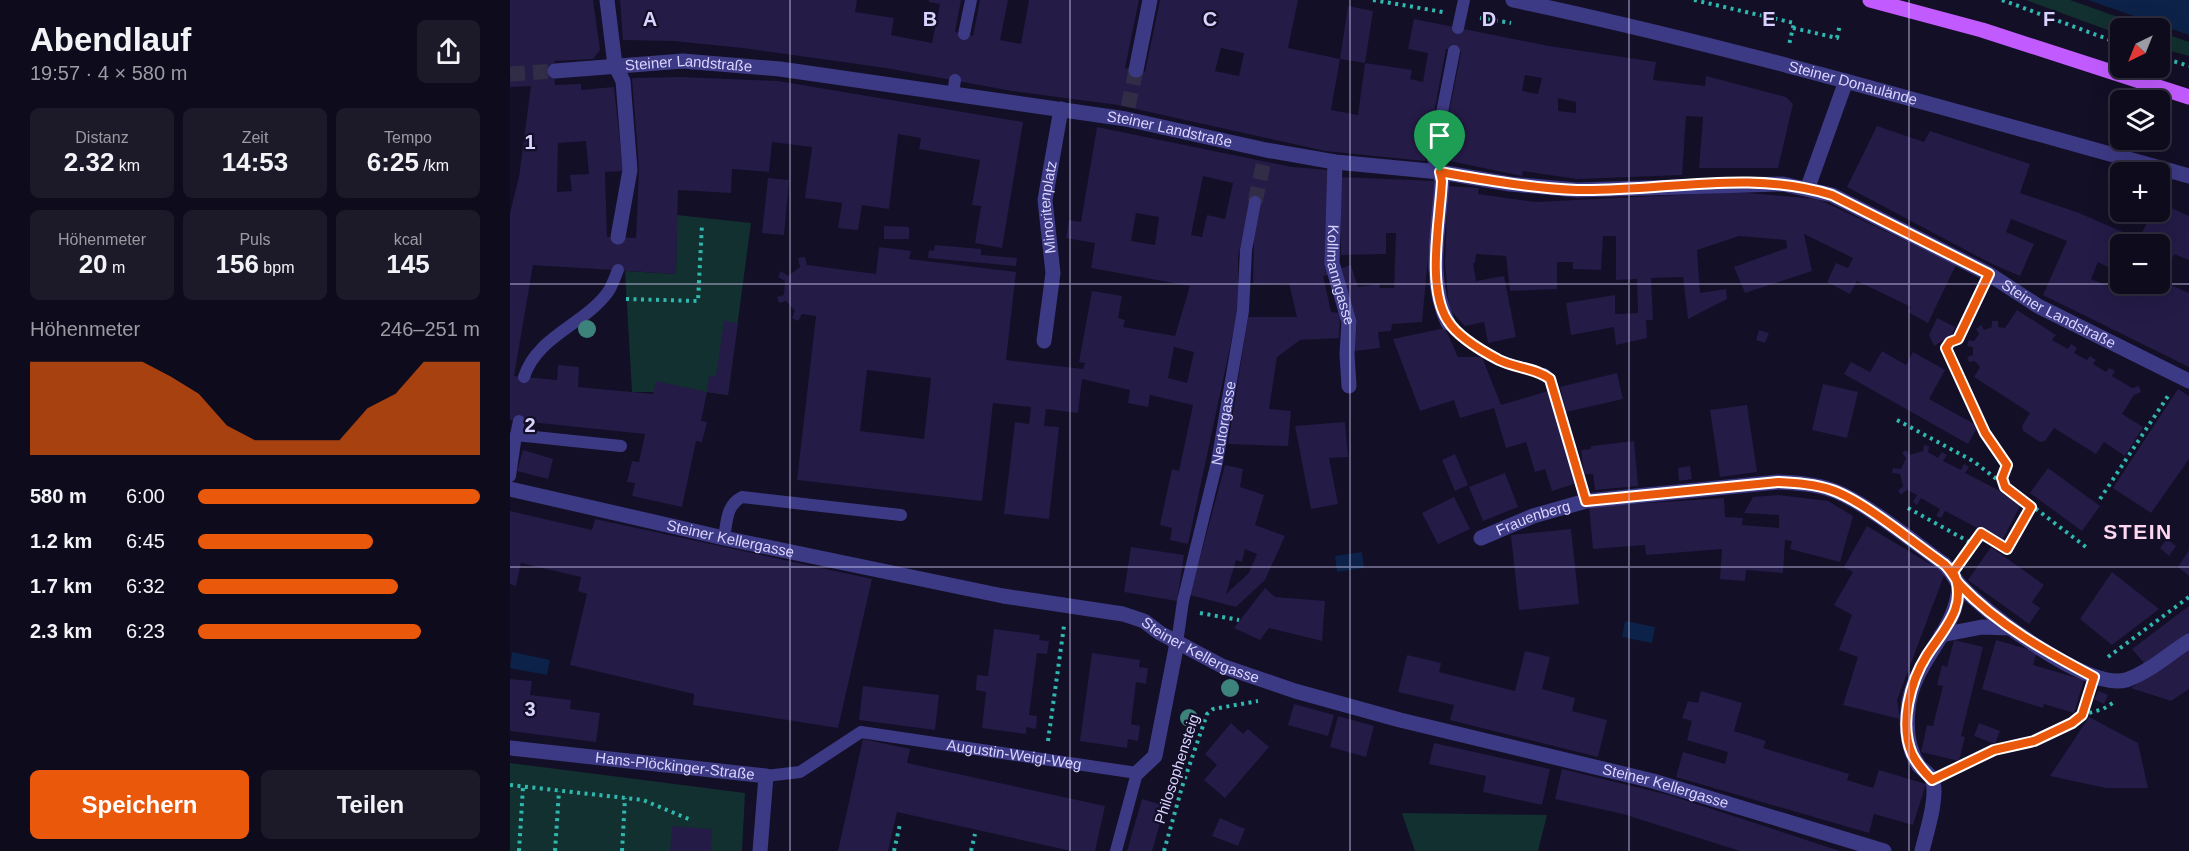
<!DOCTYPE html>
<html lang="de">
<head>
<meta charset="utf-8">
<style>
  body { margin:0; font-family:Helvetica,sans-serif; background:#1c1929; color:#f1f3f6; height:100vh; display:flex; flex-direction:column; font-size:22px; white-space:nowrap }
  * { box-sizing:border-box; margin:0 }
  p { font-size:20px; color:#9b9ba3 }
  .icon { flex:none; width:33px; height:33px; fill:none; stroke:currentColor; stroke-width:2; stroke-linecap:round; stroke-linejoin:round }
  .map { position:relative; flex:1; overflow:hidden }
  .panel { display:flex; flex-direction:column; background:#0e0b1c; width:510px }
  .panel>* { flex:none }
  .needle { width:39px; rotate:223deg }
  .fabs { position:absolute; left:1600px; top:18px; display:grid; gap:12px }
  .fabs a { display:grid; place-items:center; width:60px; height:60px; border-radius:9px; background:#0e0b1c; box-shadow:0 6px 24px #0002,0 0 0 2px #2e2b3b; font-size:30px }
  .pin { position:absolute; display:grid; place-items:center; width:51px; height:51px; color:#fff; margin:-62px -26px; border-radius:50% 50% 50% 0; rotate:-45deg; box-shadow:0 0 6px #0007 }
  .pin .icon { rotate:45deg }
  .round { display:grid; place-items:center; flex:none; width:63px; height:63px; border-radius:9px; background:#1c1929 }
  .head { display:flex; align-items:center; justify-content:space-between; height:102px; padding:0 30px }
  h1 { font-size:33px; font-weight:600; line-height:45px }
  .figures { display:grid; grid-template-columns:repeat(3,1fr); gap:9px; height:102px; padding:6px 30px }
  .figures div { display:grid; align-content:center; border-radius:9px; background:#1c1929; text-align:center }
  .figures b { font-size:26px; font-weight:600 }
  .figures small { font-size:16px; font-weight:400 }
  .figures p { font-size:16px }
  .chart { height:168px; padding:12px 30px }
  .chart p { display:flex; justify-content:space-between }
  .chart svg { width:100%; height:108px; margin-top:6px; fill:#ea580c; opacity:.7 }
  .button { display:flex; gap:12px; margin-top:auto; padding:12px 30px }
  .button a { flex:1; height:69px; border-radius:9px; background:#ea580c; color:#fff; font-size:24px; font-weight:600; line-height:69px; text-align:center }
  .button a+a { background:#1c1929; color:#f1f3f6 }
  ul { padding:0 30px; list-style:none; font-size:20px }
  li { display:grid; grid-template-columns:96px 72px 1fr; align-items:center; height:45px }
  li i { height:15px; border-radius:8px; background:#ea580c }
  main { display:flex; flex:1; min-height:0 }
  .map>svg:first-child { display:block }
</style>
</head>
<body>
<main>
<section class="panel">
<div class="head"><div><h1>Abendlauf</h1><p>19:57 · 4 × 580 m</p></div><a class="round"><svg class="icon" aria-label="share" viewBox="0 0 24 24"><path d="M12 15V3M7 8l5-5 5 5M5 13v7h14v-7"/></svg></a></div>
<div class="figures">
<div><p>Distanz</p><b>2.32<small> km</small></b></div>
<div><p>Zeit</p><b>14:53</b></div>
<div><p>Tempo</p><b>6:25<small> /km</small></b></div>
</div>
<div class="figures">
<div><p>Höhenmeter</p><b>20<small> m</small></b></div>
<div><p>Puls</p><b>156<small> bpm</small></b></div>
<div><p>kcal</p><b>145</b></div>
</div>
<div class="chart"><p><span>Höhenmeter</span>246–251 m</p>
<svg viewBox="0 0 160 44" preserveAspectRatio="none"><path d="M0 44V6L10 6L20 6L30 6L40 6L50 12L60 19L70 32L80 38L90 38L100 38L110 38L120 25L130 19L140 6L150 6L160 6V44z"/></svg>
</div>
<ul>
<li><b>580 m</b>6:00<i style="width:100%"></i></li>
<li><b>1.2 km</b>6:45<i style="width:62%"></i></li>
<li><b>1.7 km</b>6:32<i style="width:71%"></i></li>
<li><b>2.3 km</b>6:23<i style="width:79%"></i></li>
</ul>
<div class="button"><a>Speichern</a><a>Teilen</a></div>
</section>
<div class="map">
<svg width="1679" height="851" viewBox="0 0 1679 851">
  <rect width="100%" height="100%" fill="#130f26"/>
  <path fill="#12302f" d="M1516,0h44l79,28h-28v7z
    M1650,32l29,10v14l-29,-8z
    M167,215l74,8 -23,172 -21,-3h-75l-7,-121 51,3z
    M0,763l235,30 -3,58h-232z
    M892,813l145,2 -9,36h-123z"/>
  <path fill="#0c2248" d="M1578,0h101v35l-87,-30z
    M852,552l2,16 -27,4 -2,-16z
    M1115,621l30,6 -3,16 -30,-6z
    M2,652l38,8 -3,15 -37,-7z"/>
  <path fill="#241b47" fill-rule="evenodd" d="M0,0h83l7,50 -7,9 -39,2 1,24 26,-1v6l33,-3 9,84 -18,1 2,65 29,1 3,-69 -7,-91 49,-1 97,4 245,41 -21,126 -27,-5 6,-37 -9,-1 8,-45 -61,-11 2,-11 -23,-4 -9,75 -27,-4 -4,25 -20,-2 4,-25 -37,-5 7,-51 -40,-5 -3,30 -37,-3 -1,24 -53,-3 -2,84 -143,-9 -19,111 43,4 1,-15 21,2 -1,20 75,7 3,-13 51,11 2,-16h7l8,-55 14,2 -10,72 -21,-3 -6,29 6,1 -5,20 -6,-1 -14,66 -50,-11 3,-13 -8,-1 5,-21 7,1 6,-28 -135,-14v-207l9,-36 12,-91 -21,1zM76,141l3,33 -19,1 2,16 -15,1 1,-49z
    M110,0h237l-2,12 39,6 -3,17 41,8 8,-39 -11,-2v-2h32l-6,32 18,4 7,-36h28l-8,40 21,4 8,-44h110l-14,68 20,4 15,-72h138l-10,48 52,11 -9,51 27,5 7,-52 47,7 -2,9 13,3 5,-29 -20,-4 6,-30 135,27 107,16 -3,18 52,6 1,-10 80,21 7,7 -15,64h-79l4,-51 -17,-1 -4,59 -105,4 -54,-8 -1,5 -82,-17 21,-107 -15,-3 -21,112 -100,-10 -207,-46 -106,-14 -126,-23 -143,-20 -70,-7 -50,-1zM711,48l23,5 -5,23 -24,-5zM1015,75l17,3 -4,16 -16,-3zM1048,98l18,4v11l-18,-2z
    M838,6l25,5 -8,52 -25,-4z
    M1367,126l47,16 6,-11 100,33 -10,29 59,20 60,26 13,-27h8v-9l29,13v44l-15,-6 -12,27 27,12v74l-146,-72 24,-54 -56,-22 -5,13 28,12 -14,32 -28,-12 -145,-77zM1611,244h39v40h-39l-3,6 -27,-11 7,-17 23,12z
    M587,127l195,40 37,3 -4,69 4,36 -6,1 8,36 9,1 -1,25 -39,2 -23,17 -8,52 22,2 -3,35 -60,-2 20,-127h49l-8,-34 -36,1 1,-46 -4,-37 -12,56v53l-50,234 -18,-4 2,-12 -12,-3 12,-56 7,2 14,-66 -43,-10 -2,12 -20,-4 2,-13 -48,-11 -4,34 -32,-4 -2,17 15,1 -10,92 -45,-5 11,-92 14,2 2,-17 -38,-4 -11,98 -185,-21 19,-164 -14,-2 -4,7 -6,-3 3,-7 -9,-10 -7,2 -2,-6 7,-2 1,-14 -7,-4 3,-6 7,5 12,-9 -2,-9 7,-1 2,8 69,9 3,-27 32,4 -2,8 107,13 -10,88 77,9 2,-6 -6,-1 13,-71 30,5 -4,22 7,2 -2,7 52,9 15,-50 -99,-18 4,-25 -29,-5 3,-18 12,2zM693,176l30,7 -8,36 -18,-4 -5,22 -11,-2zM626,213l23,4 -4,28 -24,-4zM664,347l20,5 -7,31 -19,-5zM357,370l64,8 -7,61 -64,-8z
    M830,177l95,4 -13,141 -30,2 -1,7 -13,1 2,16 -26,3 3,-26 -18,-56 12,-4 7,22 21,-3 1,4h14l2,-55h-10v21l-45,1z
    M258,178l21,2 -5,55 -22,-2z
    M938,186l31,2 -1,6 57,8 202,-10 81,7 138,66 -28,58 -20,-11 3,-5 -54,-26 -7,13 -23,-12 9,-19 12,5 5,-10 -49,-24 8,37 -67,22 -11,-26 53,-19 -1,-8 -47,-4 -42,14 3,43 26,-4 1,10 -39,20 -5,-42 -32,1 2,42h-7l1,18 -31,7 -2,-18 -43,8 -5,-32 49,-8v19l23,-1 -1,-34 -21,1v-44h-13l-2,34 -28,-1v-7h-16v27l-47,2 -4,-35 -30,-2 -1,9h-2l3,18 28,-5 12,61 -28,6 -4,-21 -19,4 -16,-17 -4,-47z
    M374,226l25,1v12h-25z
    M425,245l46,4v6l36,3 -1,8 -88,-8 1,-8 5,1z
    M1507,310l39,25 -4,5 16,9 3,-5 6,4 -3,5 13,7 3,-4 6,4 -3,4 13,8 3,-4 6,3 -3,5 20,12 7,-2 2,6 -7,3 -12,19 21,13 -18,29 -21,-14 -8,12 -42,-26 -9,13 -5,1 -17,-11 -1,-5 8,-13 -56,-36 6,-10 -5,-6 -6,1 -2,-5 6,-2v-8l-6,-1 2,-6 5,1 5,-7 -3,-5 5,-4 3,5 8,-3v-6h6v6l7,1z
    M1427,318l18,9 -3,8 -18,11 -5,-11z
    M935,328l13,29h24l19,48 47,-14 29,92 -25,8 -7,-22 -10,3 -9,-30 -20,6 -12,-40 -34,10 -6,-18 -34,11 -27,-72z
    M1249,330l10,3 -4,10 -9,-3z
    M1372,351l24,14 7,-13 32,18 -16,29 49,27 -10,18 -124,-70 7,-12 19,10z
    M1107,373l6,26 -57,13 -6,-25z
    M1313,384l35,8 -11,46 -35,-8z
    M1668,389l11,7v63l-38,54 -38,-25z
    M1237,405l10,67 -37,5 -10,-67z
    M835,422l3,35 -19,1 9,46 -27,5 -16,-83z
    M1124,441l4,45 -43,4 -2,-16h-9l-3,-24 10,-1v-3z
    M1414,445l5,1 -1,6 10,6 4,-6 5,3 -4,6 18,9 3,-6 5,3 -4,6 57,29 -20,39 -57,-30 -4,7 -5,-2 4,-7 -19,-11 -4,7 -4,-3 4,-7 -10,-5 -6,5 -3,-4 5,-5 -3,-12 -8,-1 1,-5 8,1 5,-11 -4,-5 4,-3 4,5 13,-4z
    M13,450l30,9 -5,20 -31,-8z
    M945,454l13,31 -13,6 -13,-31z
    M715,465l18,4 -3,18 24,8 -9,30 30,11 -20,44 -29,27 -46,-12zM735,549l12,5 -8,19 -23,21 10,-34 6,2z
    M1180,466l2,13 -13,2 -1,-13z
    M1538,468l52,38 -18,25 -52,-38z
    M995,473l13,34 -35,14 -14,-34z
    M1268,495l50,6 25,15 -13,46 -50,-13 2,-8 -7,-1 -2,33 -37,-3 -1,11 -25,-2 2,-30 -76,6 -1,-10 -52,4 -4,-42 135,-9 1,19 18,1 -1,7 37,3v-13l-35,-2 9,-16z
    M944,497l16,32 -32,15 -16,-31z
    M0,511l82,19 3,-11 277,60 -34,149 -145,-23 1,-11 -124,-29 17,-71 -9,-3 3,-14 -60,-14 -5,23 -6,-2z
    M1357,526l78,47 -48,127 3,19 -57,-14 15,-48 -19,-7 13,-35 -18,-10 19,-33 -9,-5z
    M1061,529l8,75 -60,6 -8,-75z
    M1657,539l9,7 -7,10 -9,-8z
    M621,547l53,8 -7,46 -53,-9z
    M1481,547l53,38 -12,17 8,6 -11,16 -61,-44z
    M1679,550v26l-11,-9z
    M1602,572l47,37 -47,36 -32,-26z
    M755,588l10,9 50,4 -3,40 -53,-13 -9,12 -26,-12z
    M1679,606v29l-45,28 -12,-14z
    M484,629l46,6 -1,5 10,1 -2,13 -10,-1 -8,62 8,1 -1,13 -10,-2v7l-44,-6 4,-36 -10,-2 1,-15 11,1z
    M1444,640l29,7 -22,89 4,1 -6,24 -38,-9 6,-27 6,1 10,-40 -6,-1 5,-20 5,2z
    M1486,640l41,12 -4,13 51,15 -10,33 -30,-9 -1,4 -61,-19z
    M1679,648v41l-18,12 -40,-13z
    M1015,651l25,6 -8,32 33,9 -3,13 35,9 -9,37 -148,-37 4,-15 -56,-13 9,-37 34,8 -2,9 76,19z
    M582,653l48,7 -1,7 9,1 -2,16 -10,-2 -5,42 9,2 -2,15 -10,-2 -1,9 -47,-7z
    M0,679l22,2 -2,14 41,5 -1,9 30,4 -4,29 -86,-11z
    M353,686l76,9 -4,35 -76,-10z
    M1191,691l41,12 -8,28 32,10 -3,7 86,26 -2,6 26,8 6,-18 47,14 -13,41 -39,-11 -5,19 -193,-56 7,-25 42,12 3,-12 -41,-12 5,-19 -10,-3 6,-17 10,2z
    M1589,691l9,4 -4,9 -10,-5z
    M784,704l40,11 -6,21 -40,-11z
    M828,716l36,10 -8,31 -36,-10z
    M1579,717l49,26 10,45h-42l-56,-12z
    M721,723l12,11 5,-5 21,18 -44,51 -21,-18 13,-15 -12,-11z
    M1469,723l21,8 -5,13 -21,-8z
    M353,739l47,10 -3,14 198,43 -10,45h-24l-174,-39 -9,39h-50z
    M924,743l116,26 -8,36 -59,-13 3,-16 -57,-12z
    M1052,769l107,26 171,56h-100l-117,-37 -68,-15z
    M632,799l23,7 -13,45h-25z
    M710,818l25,11 -7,17 -26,-10z
    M162,826l40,3 -1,22h-41z"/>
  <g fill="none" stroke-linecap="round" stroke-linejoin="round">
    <path stroke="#312d47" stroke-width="15" stroke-dasharray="15 8" stroke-linecap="butt" d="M0,74l45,-3
      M618,107l8,-37
      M745,202l9,-41"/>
    <path stroke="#2fb8b0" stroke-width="4" stroke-dasharray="3 4.5" stroke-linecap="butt" d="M863,0l70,12
      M1184,0l100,23 -5,22
      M1492,0l119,44
      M970,18l31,5
      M1283,28l44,10 3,-14
      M1650,57l29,9
      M116,299l72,2 4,-77
      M952,335l37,25 27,10
      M1439,356l36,77 22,31 -5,14 3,9 -2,6
      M1387,420l76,41 113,86
      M1590,499l70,-106
      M1398,508l65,36
      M1471,533l26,16 24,-42
      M1454,557l17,-23
      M690,613l39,7
      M1598,657l81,-60
      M1572,715l21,-6 13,-8
      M538,741l16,-115
      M1441,769l43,-19 40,-9 38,-18 9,-8 7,-19
      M0,785l133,15 48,20
      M9,851l4,-64
      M45,851l4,-60
      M112,851l3,-53
      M384,851l6,-27
      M461,851l4,-17
      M654,851l18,-64 25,-73 6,-5 45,-8"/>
    <g stroke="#3d3a85" stroke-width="12">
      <path d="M948,28l6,-28"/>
      <path d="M454,34l7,-34"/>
      <path d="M443,94l2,-14"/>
      <path d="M930,172l-7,-13 21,-108"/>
      <path d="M1448,339l31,-65"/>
      <path d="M1034,374l6,5 36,122"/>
      <path d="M14,377c13,-41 60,-52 84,-85 4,-6 7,-15 10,-22"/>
      <path d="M6,435l3,-14"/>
      <path d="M0,476l6,-41 105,11"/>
      <path d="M214,538c3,-16 2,-33 18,-41l159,18"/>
      <path id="s1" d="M667,643l6,-42 34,-139 26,-151 3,-61 9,-48"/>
      <path id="s2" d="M256,776l34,-4 61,-40 276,41 -21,78"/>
    </g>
    <g stroke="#3d3a85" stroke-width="15">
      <path d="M97,0l8,65 8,16 7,89 -12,67"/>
      <path id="s3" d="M1003,0c228,48 451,114 676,176"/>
      <path d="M626,70l14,-70"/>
      <path id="s4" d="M45,71l128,-10 97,8 346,50 140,31 69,12 105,10 70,12 67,6 206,-6 49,11 157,79 49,32 151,75"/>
      <path id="s5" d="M825,162l-3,101 17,59 -2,32 2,32"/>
      <path d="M930,172l2,9c-3,46 -15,99 6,142"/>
      <path d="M1298,187l38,-106"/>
      <path id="s6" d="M534,341l9,-68 -8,-73 16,-91"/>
      <path id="s7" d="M0,489l214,49 279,58 120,18 21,7 16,12 62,33 73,25 105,29 253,61 231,70"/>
      <path id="s8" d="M971,538l52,-22 53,-15 192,-19c18,1 37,2 54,8 32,11 83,53 112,74 8,7 10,15 17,22 26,28 127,105 165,94 22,-7 44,-27 63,-39"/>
      <path d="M1431,635l41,-8 28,1"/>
      <path id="s9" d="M0,748l256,28 -6,75"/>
      <path d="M627,773l18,-17 22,-113"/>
      <path d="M1412,851c4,-17 17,-56 10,-72 -3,-5 -9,-9 -13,-13 -11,-16 -13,-38 -11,-57 4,-48 50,-77 51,-125"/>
    </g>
    <path stroke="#c25bff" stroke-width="15" d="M1360,0l112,30 207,67"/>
  </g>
  <g fill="#3d827b">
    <circle cx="77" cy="329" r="9"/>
    <circle cx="720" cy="688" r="9"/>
    <circle cx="679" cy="718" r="9"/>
  </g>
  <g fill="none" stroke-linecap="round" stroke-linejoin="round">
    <defs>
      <path id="route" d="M930,172l2,9c-2,39 -16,107 6,140 10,16 34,30 51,39 16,8 37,8 51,19l36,122 192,-19c18,1 37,2 54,8 32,11 83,54 112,74 8,7 10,15 17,22 37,39 86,66 133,91l-12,38 -10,8 -38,18 -40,9 -62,30c-8,-8 -15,-16 -20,-26 -13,-30 -2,-72 15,-99 17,-26 42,-50 26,-83l28,-39 26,16 24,-42 -26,-20 -3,-9 5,-13 -22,-32 -39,-85 4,-6 8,-3 31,-65 -157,-79c-82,-26 -171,-3 -255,-5 -46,-2 -92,-10 -137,-18"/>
    </defs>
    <use href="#route" stroke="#fff" stroke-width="12"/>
    <use href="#route" stroke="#ea580c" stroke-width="8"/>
  </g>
  <path fill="none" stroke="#d9d4ff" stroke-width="1.5" stroke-opacity="0.55" d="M280,0v851M560,0v851M840,0v851M1119,0v851M1399,0v851M0,284h1679M0,567h1679"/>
  <g text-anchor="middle" stroke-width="4.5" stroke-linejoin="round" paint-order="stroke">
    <g font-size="15" fill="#d9d4ff" stroke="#130f26">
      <text dy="5" stroke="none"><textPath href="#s4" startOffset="134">Steiner Landstraße</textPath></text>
      <text dy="5" stroke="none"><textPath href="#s3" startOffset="350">Steiner Donaulände</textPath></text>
      <text dy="5" stroke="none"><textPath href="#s4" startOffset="620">Steiner Landstraße</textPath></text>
      <text dy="5" stroke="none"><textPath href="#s6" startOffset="135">Minoritenplatz</textPath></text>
      <text dy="5" stroke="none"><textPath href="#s5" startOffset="114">Kollmanngasse</textPath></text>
      <text dy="5" stroke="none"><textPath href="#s4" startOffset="1545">Steiner Landstraße</textPath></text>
      <text dy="5" stroke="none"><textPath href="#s1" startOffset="225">Neutorgasse</textPath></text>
      <text dy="5" stroke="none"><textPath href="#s8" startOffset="56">Frauenberg</textPath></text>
      <text dy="5" stroke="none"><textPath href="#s7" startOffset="226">Steiner Kellergasse</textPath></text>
      <text dy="5" stroke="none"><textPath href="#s7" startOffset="712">Steiner Kellergasse</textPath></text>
      <text dy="5" stroke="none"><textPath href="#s2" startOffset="262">Augustin-Weigl-Weg</textPath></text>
      <text dy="5" stroke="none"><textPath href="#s9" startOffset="166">Hans-Plöckinger-Straße</textPath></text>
      <text transform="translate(667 769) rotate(-72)" y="5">Philosophensteig</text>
      <text dy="5" stroke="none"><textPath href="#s7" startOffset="1198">Steiner Kellergasse</textPath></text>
    </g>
    <g font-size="21" font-weight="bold" letter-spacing="1.5" fill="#ffd6f0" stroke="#130f26">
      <text x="1628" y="539">STEIN</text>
    </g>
  </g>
  <g font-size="20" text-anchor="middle" font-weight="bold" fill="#d9d4ff" stroke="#130f26" stroke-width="4.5" stroke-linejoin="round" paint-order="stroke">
    <text x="140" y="26">A</text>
    <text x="420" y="26">B</text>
    <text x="700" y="26">C</text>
    <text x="979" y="26">D</text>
    <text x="1259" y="26">E</text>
    <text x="1539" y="26">F</text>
    <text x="20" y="149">1</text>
    <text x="20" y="432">2</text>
    <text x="20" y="716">3</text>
  </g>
</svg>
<div class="fabs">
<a><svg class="needle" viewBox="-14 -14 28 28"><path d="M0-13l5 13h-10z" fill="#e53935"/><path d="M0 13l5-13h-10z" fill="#9b9ba3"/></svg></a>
<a><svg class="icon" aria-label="layers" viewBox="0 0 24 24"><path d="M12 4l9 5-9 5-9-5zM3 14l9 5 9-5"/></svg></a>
<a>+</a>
<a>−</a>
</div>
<div class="pin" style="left:930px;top:172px;background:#1e9e55"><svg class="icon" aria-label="arrive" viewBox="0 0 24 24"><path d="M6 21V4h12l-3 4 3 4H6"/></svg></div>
</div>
</main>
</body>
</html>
